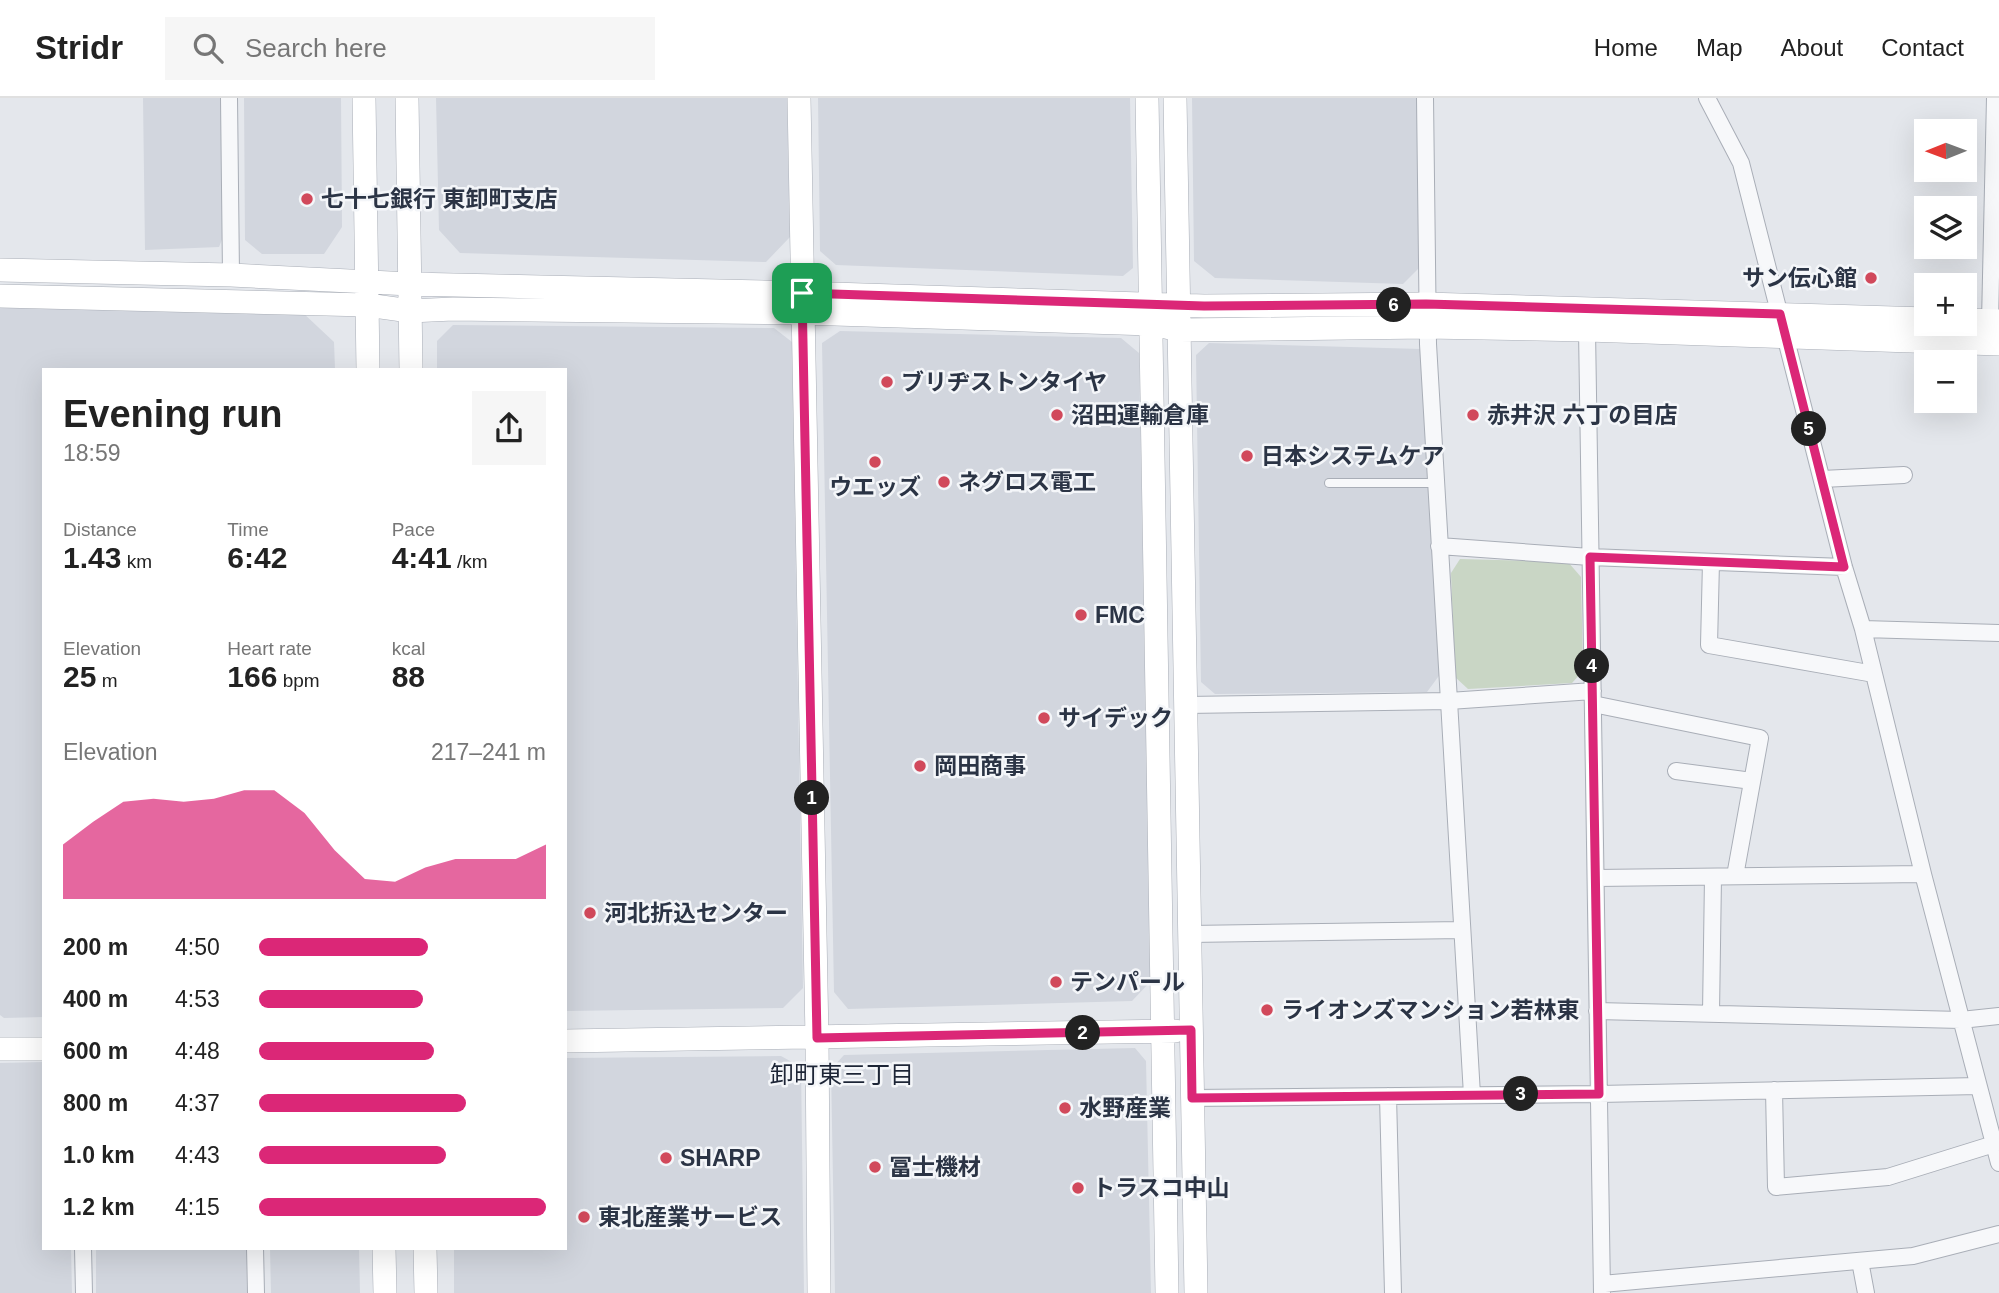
<!DOCTYPE html>
<html lang="en">
<head>
<meta charset="utf-8">
<style>
  body { margin:0; font-family:Arial,"Noto Sans JP",sans-serif; background:#f6f6f6; color:#222; height:100vh; display:flex; flex-direction:column; font-size:26px; white-space:nowrap }
  * { box-sizing:border-box; margin:0 }
  p { font-size:23px; color:#767676 }
  .icon { flex:none; width:38px; height:38px; fill:none; stroke:currentColor; stroke-width:2; stroke-linecap:round; stroke-linejoin:round }
  .map { position:relative; flex:1; overflow:hidden }
  .details { position:absolute; left:42px; top:270px; width:525px; height:882px; display:flex; flex-direction:column; background:#fff; border-radius:0px; box-shadow:0 7px 28px #0002 }
  .details>* { flex:none }
  .needle { width:46px; rotate:269deg }
  .buttons { position:absolute; left:1914px; top:21px; display:grid; gap:14px }
  .buttons a { display:grid; place-items:center; width:63px; height:63px; border-radius:0px; background:#fff; box-shadow:0 7px 28px #0002; font-size:35px }
  .pin { position:absolute; display:grid; place-items:center; width:60px; height:60px; color:#fff; margin:-30px; border-radius:14px; box-shadow:0 4px 10px #0006 }
  .km { position:absolute; width:35px; height:35px; margin:-18px; border-radius:50%; background:#222; color:#fff; font-size:19px; line-height:35px; text-align:center }
  .round { display:grid; place-items:center; flex:none; width:74px; height:74px; border-radius:0px; background:#f6f6f6 }
  .summary { display:flex; align-items:center; justify-content:space-between; height:119px; padding:0 21px }
  h1 { font-size:38px; font-weight:700; line-height:52px }
  .metrics { display:grid; grid-template-columns:repeat(3,1fr); gap:10px; height:119px; padding:7px 21px }
  .metrics div { display:grid; align-content:center }
  .metrics b { font-size:30px; font-weight:700 }
  .metrics small { font-size:19px; font-weight:400 }
  .metrics p { font-size:19px }
  .chart { height:196px; padding:14px 21px }
  .chart p { display:flex; justify-content:space-between }
  .chart svg { width:100%; height:126px; margin-top:7px; fill:#db2777; opacity:.7 }
  ul { padding:0 21px; list-style:none; font-size:23px }
  li { display:grid; grid-template-columns:112px 84px 1fr; align-items:center; height:52px }
  li i { height:18px; border-radius:9px; background:#db2777 }
  header { display:flex; align-items:center; gap:42px; box-sizing:border-box; height:98px; padding:0 35px; background:#fff; border-bottom:2px solid #e0e0e0 }
  header strong { font-size:33px }
  nav { display:flex; gap:38px; margin-inline-start:auto; font-size:24px }
  .search { width:490px; height:63px; background:#f6f6f6; display:flex; align-items:center; gap:18px; box-sizing:border-box; padding:0 24px; border-radius:0px; color:#767676; font-size:26px }
  .map>svg:first-child { display:block }
</style>
</head>
<body>
<header>
<strong>Stridr</strong>
<div class="search"><svg class="icon" aria-label="search" viewBox="0 0 24 24"><circle cx="10" cy="10" r="6"/><path d="M15 15l6 6"/></svg>Search here</div>
<nav><a>Home</a><a>Map</a><a>About</a><a>Contact</a></nav>
</header>
<div class="map">
<svg width="1999" height="1195" viewBox="0 0 1999 1195">
  <rect width="100%" height="100%" fill="#e4e7ec"/>
  <path fill="#d2d6de" d="M143,0h78l2,139 -4,10 -74,3z
    M244,0h97l1,129 -18,27h-62l-17,-14z
    M436,0h351l3,139 -24,25 -306,-9 -21,-23z
    M818,0h312l3,170 -10,8 -287,-11 -16,-14z
    M1192,0h226l1,170 -16,16 -188,-6 -21,-17z
    M0,207l302,7 32,30 1,27h-291v648l-40,1 -4,-3z
    M453,227l321,3 18,14 11,646 -20,20 -218,3v-642h-128v-28z
    M840,233l281,7 18,15 12,628 -19,20 -284,8 -14,-17 -12,-649z
    M1209,245l212,6 20,324 -14,19 -212,2 -14,-12 -5,-327z
    M1135,950l11,13 5,232h-316l-4,-224 13,-14z
    M781,958l20,11 3,226h-350v-45h111v-190z
    M44,964v186h27l1,45h-72v-230z
    M96,1150h150l1,45h-151z
    M270,1150h89l1,45h-89z"/>
  <path fill="#c9d6c5" d="M1460,461l108,3 13,15 2,94 -11,12 -104,6 -13,-12 -4,-104z"/>
  <g fill="none" stroke-linecap="round" stroke-linejoin="round">
    <defs>
      <path id="lane" d="M1329,385h107"/>
      <path id="street" d="M229,0l2,177
        M1990,223l5,-223
        M1587,232l15,963
        M1822,381l82,-4
        M1439,448l151,11 254,10
        M1711,464l-2,83 165,29
        M1863,531l136,4
        M1593,606l167,34 -25,138
        M1186,607l263,-4 -21,-357 -3,-246
        M1676,673l76,10
        M1923,776l76,289
        M1596,780l327,-4 -60,-245 -19,-62 -103,-404 -34,-65
        M1190,836l272,-4
        M1597,913l364,9 38,-4
        M1711,915l2,-136
        M1774,992l2,97 112,-10 106,-33
        M1472,997l-23,-394 144,-10
        M1388,998l5,197
        M1192,1000l407,-4 379,-8
        M83,1150l1,45
        M255,1150l1,45
        M1860,1163l6,32
        M1602,1186l311,-28 86,-22"/>
      <path id="secondary" d="M364,0l4,271
        M407,0l4,271
        M799,0l18,940 2,255
        M1147,0l20,1195
        M1175,0l21,1195
        M0,172l231,5 179,9 392,9 402,13 222,-2 501,15
        M0,198l367,9 43,6 43,-2 350,4 348,11 29,6 247,-3 160,3 412,14
        M1965,222l34,1
        M565,943l610,-10
        M0,951h44
        M384,1150l1,45
        M425,1150l1,45"/>
    </defs>
    <use href="#lane" stroke="#a9aeb7" stroke-width="10"/>
    <use href="#street" stroke="#a9aeb7" stroke-width="18"/>
    <use href="#secondary" stroke="#a9aeb7" stroke-width="24"/>
    <use href="#lane" stroke="#f7f8fa" stroke-width="8"/>
    <use href="#street" stroke="#f7f8fa" stroke-width="16"/>
    <use href="#secondary" stroke="#fff" stroke-width="23"/>
  </g>
  <g fill="none" stroke-linecap="round" stroke-linejoin="round">
    <defs>
      <path id="route" d="M802,195l402,13 222,-2 354,10 64,253 -254,-10 9,537 -407,4 -1,-68 -374,8z"/>
    </defs>
    <use href="#route" stroke="#fff" stroke-width="14"/>
    <use href="#route" stroke="#db2777" stroke-width="9"/>
  </g>
  <g fill="#d1495b" stroke="#f4f6f9" stroke-width="2.5">
    <circle cx="307" cy="101" r="7"/>
    <circle cx="1871" cy="180" r="7"/>
    <circle cx="887" cy="284" r="7"/>
    <circle cx="1057" cy="317" r="7"/>
    <circle cx="1473" cy="317" r="7"/>
    <circle cx="1247" cy="358" r="7"/>
    <circle cx="875" cy="364" r="7"/>
    <circle cx="944" cy="384" r="7"/>
    <circle cx="1081" cy="517" r="7"/>
    <circle cx="1044" cy="620" r="7"/>
    <circle cx="920" cy="668" r="7"/>
    <circle cx="590" cy="815" r="7"/>
    <circle cx="1056" cy="884" r="7"/>
    <circle cx="1267" cy="912" r="7"/>
    <circle cx="1065" cy="1010" r="7"/>
    <circle cx="666" cy="1060" r="7"/>
    <circle cx="875" cy="1069" r="7"/>
    <circle cx="1078" cy="1090" r="7"/>
    <circle cx="584" cy="1119" r="7"/>
  </g>
  <g text-anchor="middle" stroke-width="5" stroke-linejoin="round" paint-order="stroke">
    <g font-size="23" font-weight="bold" fill="#2b3445" stroke="#f4f6f9" text-anchor="start">
      <text x="321" y="109">七十七銀行 東卸町支店</text>
      <text x="1857" y="188" text-anchor="end">サン伝心館</text>
      <text x="901" y="292">ブリヂストンタイヤ</text>
      <text x="1071" y="325">沼田運輸倉庫</text>
      <text x="1487" y="325">赤井沢 六丁の目店</text>
      <text x="1261" y="366">日本システムケア</text>
      <text x="958" y="392">ネグロス電工</text>
      <text x="875" y="397" text-anchor="middle">ウエッズ</text>
      <text x="1095" y="525">FMC</text>
      <text x="1058" y="628">サイデック</text>
      <text x="934" y="676">岡田商事</text>
      <text x="604" y="823">河北折込センター</text>
      <text x="1070" y="892">テンパール</text>
      <text x="1281" y="920">ライオンズマンション若林東</text>
      <text x="1079" y="1018">水野産業</text>
      <text x="680" y="1068">SHARP</text>
      <text x="889" y="1077">冨士機材</text>
      <text x="1092" y="1098">トラスコ中山</text>
      <text x="598" y="1127">東北産業サービス</text>
    </g>
    <g font-size="24" fill="#1d2536" stroke="#f4f6f9">
      <text x="842" y="985">卸町東三丁目</text>
    </g>
  </g>
</svg>
<div class="buttons">
<a><svg class="needle" viewBox="-14 -14 28 28"><path d="M0-13l5 13h-10z" fill="#e53935"/><path d="M0 13l5-13h-10z" fill="#767676"/></svg></a>
<a><svg class="icon" aria-label="layers" viewBox="0 0 24 24"><path d="M12 4l9 5-9 5-9-5zM3 14l9 5 9-5"/></svg></a>
<a>+</a>
<a>−</a>
</div>
<div class="pin" style="left:802px;top:195px;background:#1e9e55"><svg class="icon" aria-label="arrive" viewBox="0 0 24 24"><path d="M6 21V4h12l-3 4 3 4H6"/></svg></div>
<b class="km" style="left:812px;top:700px">1</b>
<b class="km" style="left:1083px;top:935px">2</b>
<b class="km" style="left:1521px;top:996px">3</b>
<b class="km" style="left:1592px;top:568px">4</b>
<b class="km" style="left:1809px;top:331px">5</b>
<b class="km" style="left:1394px;top:207px">6</b>
<section class="details">
<div class="summary"><div><h1>Evening run</h1><p>18:59</p></div><a class="round"><svg class="icon" aria-label="share" viewBox="0 0 24 24"><path d="M12 15V3M7 8l5-5 5 5M5 13v7h14v-7"/></svg></a></div>
<div class="metrics">
<div><p>Distance</p><b>1.43<small> km</small></b></div>
<div><p>Time</p><b>6:42</b></div>
<div><p>Pace</p><b>4:41<small> /km</small></b></div>
</div>
<div class="metrics">
<div><p>Elevation</p><b>25<small> m</small></b></div>
<div><p>Heart rate</p><b>166<small> bpm</small></b></div>
<div><p>kcal</p><b>88</b></div>
</div>
<div class="chart"><p><span>Elevation</span>217–241 m</p>
<svg viewBox="0 0 160 44" preserveAspectRatio="none"><path d="M0 44V25L10 17L20 10L30 9L40 10L50 9L60 6L70 6L80 14L90 27L100 37L110 38L120 33L130 30L140 30L150 30L160 25V44z"/></svg>
</div>
<ul>
<li><b>200 m</b>4:50<i style="width:59%"></i></li>
<li><b>400 m</b>4:53<i style="width:57%"></i></li>
<li><b>600 m</b>4:48<i style="width:61%"></i></li>
<li><b>800 m</b>4:37<i style="width:72%"></i></li>
<li><b>1.0 km</b>4:43<i style="width:65%"></i></li>
<li><b>1.2 km</b>4:15<i style="width:100%"></i></li>
</ul>
</section>
</div>
</body>
</html>
